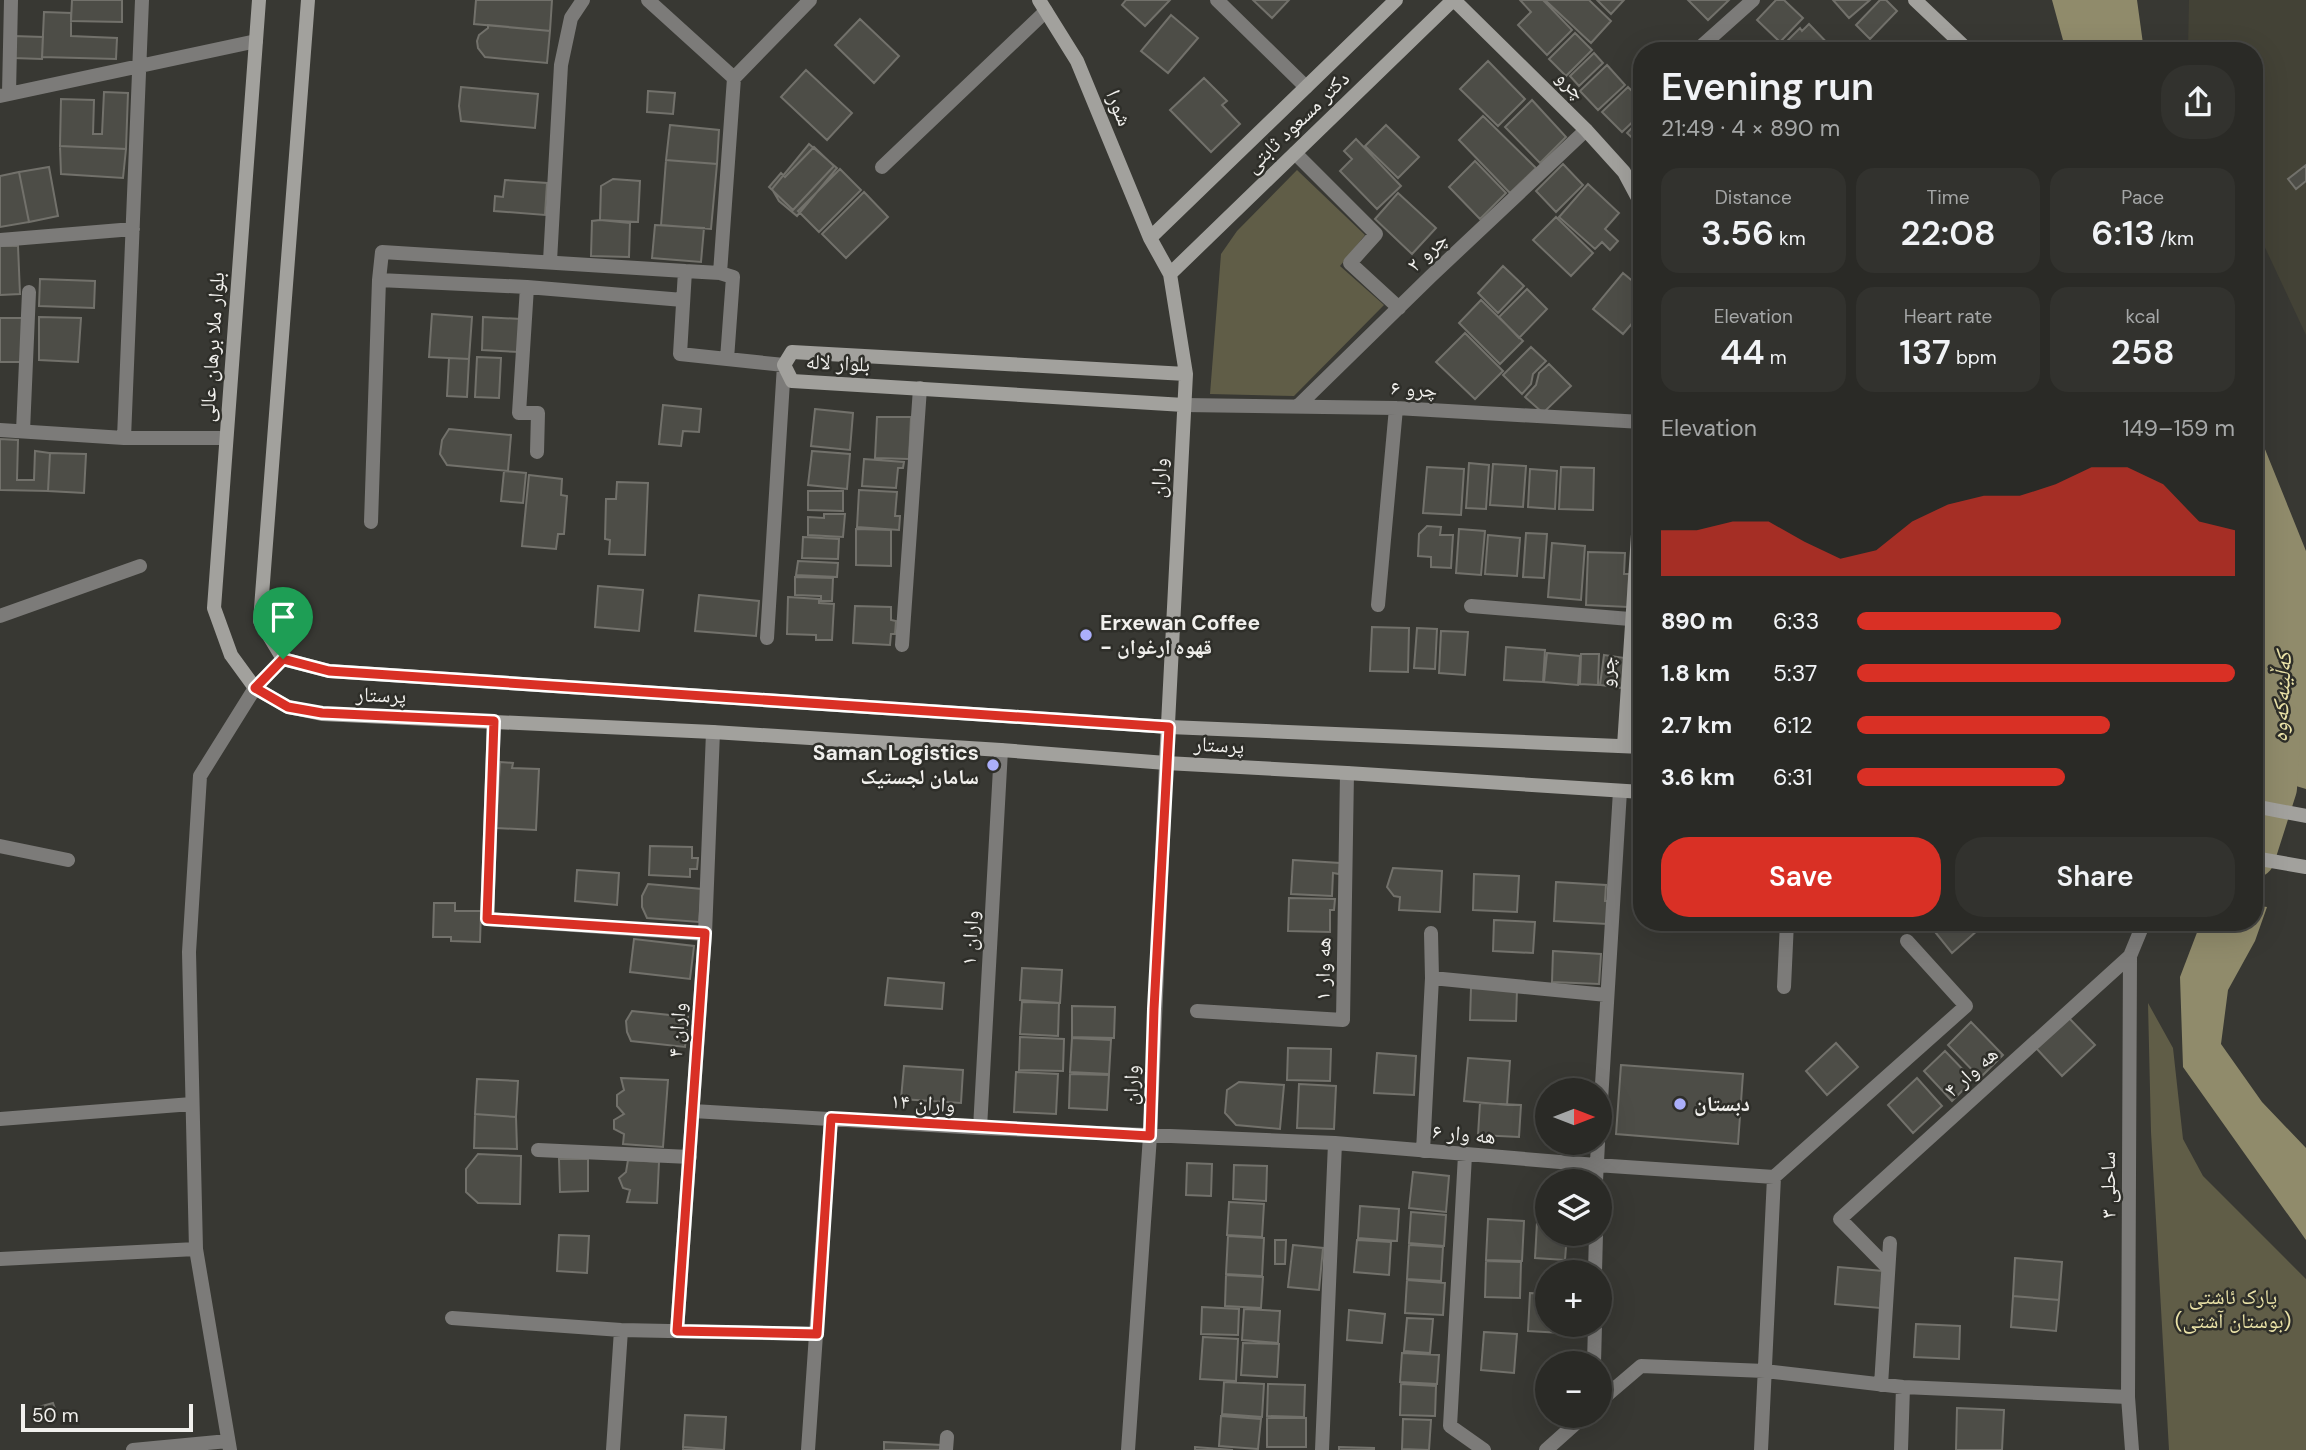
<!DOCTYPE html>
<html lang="en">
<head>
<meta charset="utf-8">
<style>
  body { margin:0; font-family:"DM Sans","Noto Naskh Arabic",sans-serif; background:#32322e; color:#f1f3f6; height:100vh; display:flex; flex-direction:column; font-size:26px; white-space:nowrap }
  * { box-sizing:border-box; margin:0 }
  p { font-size:23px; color:#a5a7a7 }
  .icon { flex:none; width:38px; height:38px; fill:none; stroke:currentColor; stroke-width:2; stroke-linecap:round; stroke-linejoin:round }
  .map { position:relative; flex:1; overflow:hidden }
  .drawer { position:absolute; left:1633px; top:42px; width:630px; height:889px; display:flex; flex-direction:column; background:#2a2a26; border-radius:28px; box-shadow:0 7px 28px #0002,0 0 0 2px #464643 }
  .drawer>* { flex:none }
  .needle { width:46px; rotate:90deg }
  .tools { position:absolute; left:1535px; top:1078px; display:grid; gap:14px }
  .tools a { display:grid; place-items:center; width:77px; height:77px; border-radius:50%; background:#2a2a26; box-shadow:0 7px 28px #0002,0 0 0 2px #464643; font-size:35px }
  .scale { position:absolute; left:21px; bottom:18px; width:172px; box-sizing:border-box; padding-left:7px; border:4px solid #f1f0ed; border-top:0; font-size:19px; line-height:24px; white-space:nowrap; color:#f1f0ed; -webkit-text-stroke:5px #2e2e29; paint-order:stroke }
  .pin { position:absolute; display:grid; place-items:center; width:60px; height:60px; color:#fff; margin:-72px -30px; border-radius:50% 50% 50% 0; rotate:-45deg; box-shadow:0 0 7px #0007 }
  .pin .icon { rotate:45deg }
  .round { display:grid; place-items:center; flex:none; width:74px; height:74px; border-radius:28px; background:#32322e }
  .head { display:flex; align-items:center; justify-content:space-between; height:119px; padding:0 28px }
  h1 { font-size:38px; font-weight:600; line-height:52px }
  .stats { display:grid; grid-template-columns:repeat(3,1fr); gap:10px; height:119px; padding:7px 28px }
  .stats div { display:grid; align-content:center; border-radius:18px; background:#32322e; text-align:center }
  .stats b { font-size:35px; font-weight:600 }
  .stats small { font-size:19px; font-weight:400 }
  .stats p { font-size:19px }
  .chart { height:196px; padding:14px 28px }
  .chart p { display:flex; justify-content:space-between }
  .chart svg { width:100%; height:126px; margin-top:7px; fill:#d93025; opacity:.7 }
  .action { display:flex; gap:14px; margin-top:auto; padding:14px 28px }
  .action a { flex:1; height:80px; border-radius:28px; background:#d93025; color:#fff; font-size:28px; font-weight:600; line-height:80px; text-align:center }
  .action a+a { background:#32322e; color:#f1f3f6 }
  ul { padding:0 28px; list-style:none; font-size:23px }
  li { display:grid; grid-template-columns:112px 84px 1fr; align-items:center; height:52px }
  li i { height:18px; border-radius:9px; background:#d93025 }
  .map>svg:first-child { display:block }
</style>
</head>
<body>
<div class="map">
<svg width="2306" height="1450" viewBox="0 0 2306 1450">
  <rect width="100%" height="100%" fill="#383833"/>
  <path fill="#434236" d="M2189,0h117v335l-52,-111v-173h-66z"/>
  <path fill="#605d47" d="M1297,170l68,65 -25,31 44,39 -90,91 -84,-2 11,-140 16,-23z
    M2148,1003l25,45 10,91 20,37 103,103v171h-137l-18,-318z"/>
  <path fill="#908b6b" d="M2052,0h85l7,51h-78z
    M2254,422l52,129v238l-50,-15 -2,-7z
    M2254,905l13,2 -12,34 -27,49 -7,54 41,58 44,46v92l-123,-173 -3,-90 21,-55h53z"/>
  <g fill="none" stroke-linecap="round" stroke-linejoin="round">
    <path stroke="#908b6b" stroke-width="42" d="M2254,857l22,-69 4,-66"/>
  </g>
  <path fill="#4d4d47" stroke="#72716b" stroke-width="2" d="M72,0h50v22l-51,-1z
    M476,0h76l-2,31 -76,-7z
    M1126,0h44l-25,26 -23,-21z
    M1253,0h36l-17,18z
    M1520,0h23l29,30 -25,25 -29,-30 13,-13z
    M1545,0h44l22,21 -20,22z
    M1597,0h27l-13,14z
    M1688,0h41l-21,20z
    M1776,0h8l19,18 -23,24 -23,-22z
    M1833,0h37l-21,18z
    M1880,0h6l11,11 -27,28 -14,-14z
    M44,12l27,1v23l46,2 -1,21 -74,-2z
    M1171,15l27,23 -30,35 -27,-22z
    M860,19l39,37 -25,27 -39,-38z
    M1809,24l26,27h-49l-4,-5 18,-18 2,3z
    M488,25l62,6 -3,32 -62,-6 -7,-9 -1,-7 2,-6 9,-7z
    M1575,33l17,17 -26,26 -17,-17z
    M13,36l30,1 -1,22 -29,-1z
    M1594,53l9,10 -24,23 -9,-10z
    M1488,61l37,38 -27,27 -38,-37z
    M1607,65l18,20 -27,25 -18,-19z
    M806,70l46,43 -25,27 -46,-43z
    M1204,78l23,23 -5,4 18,19 -29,28 -41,-42z
    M461,87l77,7 -3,34 -74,-7 -2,-15z
    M1628,87l14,14v12l-20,19 -20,-20z
    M648,91l27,2 -2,21 -26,-2z
    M104,92l24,1 -2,56 -66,-3 1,-47 33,1 -1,34h9z
    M1532,100l34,37 -26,26 -35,-36z
    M1483,116l53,52 -26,25 -51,-53z
    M1642,117v30l-15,-14z
    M670,125l49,5 -2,34 -51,-4z
    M1386,125l33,32 -21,21 -33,-32z
    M1356,139l45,47 -24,23 -37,-38 12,-12 -8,-8z
    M809,144l28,24 -40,48 -18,-15 -7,-12z
    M60,146l66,3 -3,29 -62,-4z
    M814,147l20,19 -41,44 -24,-23 12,-14 4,4z
    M666,160l51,4 -6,65 -50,-4z
    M1475,161l31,32 -26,26 -31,-32z
    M1563,164l20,21 -27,27 -20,-21z
    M2306,165v16l-10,8 -8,-10z
    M49,167l9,49 -29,6 -10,-50z
    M840,169l21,21 -42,42 -21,-21z
    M19,172l10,50 -29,5v-51z
    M613,179l27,2 -2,41 -38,-2 1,-34z
    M505,180l42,3 -2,32 -51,-4 1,-15 8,1z
    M1588,184l31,29 -14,16 13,12 -8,9 -8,-8 -7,7 -36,-32z
    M864,192l24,25 -42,41 -24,-24z
    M1398,193l38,35 -24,26 -37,-35z
    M1556,217l37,36 -22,23 -38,-36z
    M600,220l30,3 -1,34 -38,-1 1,-35z
    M655,225l49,3 -3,34 -49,-4z
    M0,246h18l2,48 -20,1z
    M1503,266l21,20 -26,27 -20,-20z
    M1623,273l19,16v7l-8,9 8,7 -19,22 -30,-25z
    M40,279l55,2 -1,27 -55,-2z
    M1527,289l20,20 -28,29 -20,-21z
    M1481,300l42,41 -23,23 -41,-41z
    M432,314l40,3 -3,42 -40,-2z
    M39,317l42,1 -3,44 -39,-2z
    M483,317l38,2 -2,33 -37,-2z
    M0,318h24v44h-24z
    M1465,333l38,38 -28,28 -39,-37z
    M1531,347l15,14 -13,13 -2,10 -9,10 -19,-19z
    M477,357l24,1 -2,40 -24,-1z
    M449,358l20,1 -2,38 -20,-1z
    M1549,364l22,22 -28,27 -18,-16 11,-12 3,-12z
    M663,405l38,4 -2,23 -16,-1 -2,15 -22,-2z
    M815,409l38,4 -3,37 -39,-4z
    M877,417h34l-2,42 -34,-1z
    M449,429l62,6 -3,36 -61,-6 -7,-11 2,-14z
    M0,439l18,1 -1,40h17l1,-29 15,2 -2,38 -48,-1z
    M812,451l38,3 -3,35 -39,-4z
    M50,453l36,1 -2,39 -36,-2z
    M864,459l40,3 -1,6h-5l-2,20 -34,-2z
    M1469,463l20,2 -3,44 -20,-1z
    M1493,464l33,2 -3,41 -33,-2z
    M1427,467l37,2 -3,46 -38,-2z
    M1561,467l33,1 -1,42 -34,-1z
    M1530,469l27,2 -2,38 -27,-2z
    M504,471l22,2 -3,30 -22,-2z
    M529,475l33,4 -1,16 6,1 -3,38h-6l-2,15 -34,-3z
    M617,482l31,1 -3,72 -36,-1 1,-14 -5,-1 1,-40h10z
    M859,490l38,2 -2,24h5l-1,14 -42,-3z
    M808,491h35v20l-35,-1z
    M824,514h21l-2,23 -35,-2v-18l16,1z
    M1427,526l14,1 -1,8h13l-2,33 -20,-1v-10l-13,-1 1,-22z
    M856,529l35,1v36l-35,-1z
    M1459,529l26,2 -4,44 -25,-2z
    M1526,533l21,1 -3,44 -21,-1z
    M1488,535l32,3 -3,38 -32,-2z
    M803,537l36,2 -1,20 -36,-1z
    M1552,543l33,3 -4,54 -33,-3z
    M1588,552l37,1 -1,21h5l-1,33 -42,-2z
    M798,561l40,2 -1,14 -41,-2z
    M795,577l38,1 -1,23h-11v-5l-26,-1z
    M598,586l45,4 -4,41 -44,-4z
    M699,595l60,6 -3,35 -61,-5z
    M788,597l31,2v4l15,1 -2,36h-16v-5l-29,-1z
    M855,606l36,1v13l5,1 -1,13h-4l-1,11 -37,-2z
    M1372,627l37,1 -1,44 -38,-1z
    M1417,628l20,1 -2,40 -21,-1z
    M1441,631l27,1 -3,43 -26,-2z
    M1506,647l39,3 -2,32 -39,-2z
    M1547,653l33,3 -2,29 -34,-3z
    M1581,654h18l-1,31 -18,-1z
    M1604,655l21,3 -3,30 -22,-3z
    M1636,678l6,1v41l-11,-1z
    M500,762l13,1 -1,5 27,1 -3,61 -40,-2z
    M650,846l42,1v11h6l-1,11h-7v8l-41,-2z
    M1293,860l47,3 -1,11 -6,-1 -1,23 -41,-2z
    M1393,868l49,3 -2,41 -41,-2 1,-13 -6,-1 -7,-9z
    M577,870l42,3 -2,32 -42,-4z
    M1474,874l45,2 -2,36 -44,-2z
    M1556,882l50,3 -1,16h4l-2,23 -53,-3z
    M648,884l54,5 -3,33 -52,-4 -5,-11v-11z
    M1289,898l46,1 -1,11h-4v22l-42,-1z
    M434,903h21v8h26l-1,31 -29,-1v-4h-18z
    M1494,920l41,2 -2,31 -40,-2z
    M1927,922h60l-35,31z
    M634,939l60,7 -4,33 -60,-7z
    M1553,951l48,3 -2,30 -47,-2z
    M1022,968l40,2 -2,33 -40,-3z
    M888,978l56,5 -2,26 -57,-4z
    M1471,988l46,1 -1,32 -46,-1z
    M1022,1002l37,1 -1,33 -38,-2z
    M1072,1006l43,1 -1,31 -42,-1z
    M632,1011l56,6 -3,30 -54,-6 -4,-9 -1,-11z
    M2068,1017l27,28 -33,31 -26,-28z
    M1971,1022l32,33 -23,23 -32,-33z
    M1020,1037l44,2 -1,32 -44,-1z
    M1072,1038l39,2 -2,34 -39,-2z
    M1836,1043l22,24 -31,28 -21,-24z
    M1288,1048l43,1 -1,32 -43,-1z
    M1945,1051l28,29 -21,21 -28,-30z
    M1377,1053l39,3 -2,39 -40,-2z
    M1468,1058l42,3 -3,44 -43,-4z
    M1621,1065l122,9 -5,70 -122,-10z
    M904,1066l59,4 -2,33 -60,-4z
    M1016,1072l42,2 -2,40 -42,-2z
    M1070,1074l39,1 -2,35 -38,-2z
    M621,1078l47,2 -5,67 -40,-3 1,-10 -10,-5v-9l10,-6 -7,-8v-11l7,-5z
    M1917,1078l25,28 -29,27 -25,-28z
    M477,1079l41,2 -2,36 -41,-3z
    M1239,1082l45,3 -4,44 -44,-4 -11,-12 2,-23z
    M1299,1084l37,2 -2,43 -37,-1z
    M1480,1103l41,2 -2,32 -41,-2z
    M475,1114l41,3 1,32 -43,-1z
    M478,1154l43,2 -1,48 -42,-1 -12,-11v-23z
    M559,1159h29v32l-28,1z
    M628,1160l31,2 -2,41 -30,-1 3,-12 -7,-2 -4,-10 7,-6z
    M1187,1163l25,1 -1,32 -25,-1z
    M1234,1165l33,1 -1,35 -33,-2z
    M1413,1172l36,4 -3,36 -37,-4z
    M1229,1202l35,2 -2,33 -35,-2z
    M1360,1206l39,3 -2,32 -39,-3z
    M1411,1212l35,3 -2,31 -35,-3z
    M1488,1219l36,2 -2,40 -36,-1z
    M1537,1222l10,1v11h20l-2,26 -30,-2z
    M559,1235l30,1 -2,37 -30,-2z
    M1228,1236l36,2 -2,38 -36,-2z
    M1275,1240h11l-1,24h-10z
    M1357,1240l34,2 -2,33 -35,-3z
    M1293,1245l30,3 -4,42 -31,-3z
    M1409,1245l34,2 -2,34 -34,-2z
    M2015,1258l47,4 -3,38 -46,-4z
    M1486,1261l35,1 -1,36 -35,-1z
    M1838,1267l45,4 -3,37 -45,-4z
    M1226,1275l37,2 -2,31 -36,-2z
    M1407,1280l38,3 -2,32 -38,-2z
    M1530,1293l17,1v31h15v8l-34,-2z
    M2013,1296l46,4 -3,31 -45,-4z
    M1202,1307l37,2 -1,26 -37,-1z
    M1244,1309l36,2 -2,32 -36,-3z
    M1349,1310l36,4 -3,29 -35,-3z
    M1407,1318l26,1 -3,34 -26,-2z
    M1916,1324l44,2 -1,33 -45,-2z
    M1484,1332l33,2 -3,39 -33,-3z
    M1203,1337l35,2 -2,42 -36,-2z
    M1243,1343l36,1 -2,33 -36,-2z
    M1402,1353l37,2 -2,29 -37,-2z
    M1224,1382l40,2 -2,33 -40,-3z
    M1268,1384l37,1 -1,32 -37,-1z
    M1401,1384l35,2 -1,30 -35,-1z
    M53,1403l4,11 -18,5 -4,-11z
    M1957,1408l47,2 -2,40h-46z
    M685,1415l41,2 -2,33 -41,-3z
    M1221,1416l40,3 -3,30 -39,-3z
    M1267,1418h39v29h-39z
    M1403,1419l28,1 -2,30 -27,-1z
    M884,1442l58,3v5h-58z
    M683,1447l41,3h-41z
    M1195,1447l38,3h-38z
    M1339,1447l35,1v2h-35z"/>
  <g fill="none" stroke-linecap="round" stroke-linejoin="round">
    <path stroke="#7c7b79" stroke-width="14" d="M648,0l86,78
      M1217,0l89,87
      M1696,51l57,-51
      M9,93l2,-93
      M0,96l256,-55
      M1295,153l81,81 -26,29 49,45
      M882,167l164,-156
      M0,240l133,-11
      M550,261l11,-196 10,-47 12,-18
      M685,271l35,2 13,4 -6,82 -47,-5z
      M720,273l14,-195 76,-78
      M379,280l148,7 156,13
      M527,287l-8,126h19l-1,39
      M727,359l57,6 -17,273
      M1184,405l212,3 246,14
      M1298,406l133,-130 155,-146
      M0,430l124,8h102
      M23,431l6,-139
      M124,438l18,-438
      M371,522l8,-242 3,-28 303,19
      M1378,605l18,-197
      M1471,606l171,14
      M0,616l140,-50
      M902,645l18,-257
      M494,721l-7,198 218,15
      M0,846l68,14
      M1432,978l175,17
      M1784,987l3,-65
      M1197,1011l146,9 4,-247
      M693,1111l287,17 355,15 261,22 178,12
      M1600,1117l20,-326
      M0,1119l192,-15
      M980,1128l21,-378
      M538,1150l152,7
      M1423,1151l9,-173 -1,-45
      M1465,1155l-15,271 34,24
      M1774,1177l192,-171 -59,-65
      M1596,1181l2,-38
      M0,1259l196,-10
      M1888,1268l-48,-49 290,-263
      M1595,1272l1,-38
      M452,1318l169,12 196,4
      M677,1331l28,-397 8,-202
      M1594,1363l1,-38
      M1881,1385l9,-142
      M1600,1401l41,-35 124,5 138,16 225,10
      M133,1450l95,-9
      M230,1450l-34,-201 -7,-297 11,-176 55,-88 28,-29
      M613,1450l8,-120
      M808,1450l23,-332
      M946,1450l1,-13
      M1128,1450l22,-314 16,-373
      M1322,1450l13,-307
      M1546,1450l38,-34
      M1761,1450l13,-273
      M1901,1450l2,-63
      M2132,1450l-4,-53 2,-441 14,-34"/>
    <path stroke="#a2a19d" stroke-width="14" d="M259,0l-45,608 17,47 24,33 33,19 34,7 391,18 288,18 165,13 181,10 295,19
      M308,0l-48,621 23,38 46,12 840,56 473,20
      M1039,0l38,61 73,177 20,36 16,100 -20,389
      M1454,0l132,130 38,42 16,30 2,10
      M1915,0l54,51
      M1150,238l246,-238
      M1170,274l283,-274
      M1184,405l-392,-24 -8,-16 8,-13 394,22
      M1624,746l18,-272
      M2254,806l52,10
      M2254,858l52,9"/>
  </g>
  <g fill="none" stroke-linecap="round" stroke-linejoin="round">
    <defs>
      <path id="route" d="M283,659l46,12 840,56 -15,282 -4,127 -319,-18 -14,216 -140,-3 28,-398 -218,-14 7,-198 -172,-8 -34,-6 -33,-19z"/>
    </defs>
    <use href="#route" stroke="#fff" stroke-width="14"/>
    <use href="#route" stroke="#d93025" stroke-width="9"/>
  </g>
  <g fill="#abaffb" stroke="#2e2e29" stroke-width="2.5">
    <circle cx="1086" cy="635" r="7"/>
    <circle cx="993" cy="765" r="7"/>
    <circle cx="1680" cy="1104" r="7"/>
  </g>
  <g text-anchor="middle" stroke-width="5" stroke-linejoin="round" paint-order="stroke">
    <g font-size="21" fill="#f1f0ed" stroke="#2e2e29">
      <text transform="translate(1571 85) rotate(45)" y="7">چرو</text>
      <text transform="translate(1119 108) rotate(68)" y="7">شورا</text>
      <text transform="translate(1297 122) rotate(-44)" y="7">دکتر مسعود ثابتی</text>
      <text transform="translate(1427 252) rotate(-44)" y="7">چرو ۲</text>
      <text transform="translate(212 347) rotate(-86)" y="7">بلوار ملا برهان عالی</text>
      <text transform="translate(838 363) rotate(3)" y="7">بلوار لاله</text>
      <text transform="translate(1414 389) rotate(3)" y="7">چرو ۶</text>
      <text transform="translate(1159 478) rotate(-87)" y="7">واران</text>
      <text transform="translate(1607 672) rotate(-87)" y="7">چرو</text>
      <text transform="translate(381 695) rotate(2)" y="7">پرستار</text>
      <text transform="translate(1219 745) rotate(3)" y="7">پرستار</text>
      <text transform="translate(970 938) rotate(-87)" y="7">واران ۱</text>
      <text transform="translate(1323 969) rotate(-89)" y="7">هه وار ۱</text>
      <text transform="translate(677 1030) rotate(-86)" y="7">واران ۴</text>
      <text transform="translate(1971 1072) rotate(-42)" y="7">هه وار ۴</text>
      <text transform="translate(1131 1085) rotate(-88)" y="7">واران</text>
      <text transform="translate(923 1103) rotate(4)" y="7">واران ۱۴</text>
      <text transform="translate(1464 1134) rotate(5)" y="7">هه وار ۶</text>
      <text transform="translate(2108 1185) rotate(-90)" y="7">ساحلی ۳</text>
    </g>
    <g font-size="21" font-weight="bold" fill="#f1f0ed" stroke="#2e2e29" text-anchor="start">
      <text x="1100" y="630">Erxewan Coffee<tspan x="1100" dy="24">- قهوه ارغوان</tspan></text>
      <text x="979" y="760" text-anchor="end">Saman Logistics<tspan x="979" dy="24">سامان لجستیک</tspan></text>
      <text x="1694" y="1111">دبستان</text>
    </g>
    <g font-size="21" fill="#ebe3a8" stroke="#2e2e29">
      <text x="2233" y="1304">پارک ئاشتی<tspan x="2233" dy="24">(بوستان آشتی)</tspan></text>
    </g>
    <g font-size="23" font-style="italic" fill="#ede5aa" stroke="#2e2e29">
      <text transform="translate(2281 697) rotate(-87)" y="8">کەڵینەکەوە</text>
    </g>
  </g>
</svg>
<div class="tools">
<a><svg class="needle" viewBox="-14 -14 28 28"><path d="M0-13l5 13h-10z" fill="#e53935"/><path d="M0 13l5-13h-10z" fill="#a5a7a7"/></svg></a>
<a><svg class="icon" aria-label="layers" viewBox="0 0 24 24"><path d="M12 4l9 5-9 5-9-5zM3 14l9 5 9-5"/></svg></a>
<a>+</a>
<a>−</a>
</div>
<div class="scale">50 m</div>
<div class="pin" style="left:283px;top:659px;background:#1e9e55"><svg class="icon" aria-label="arrive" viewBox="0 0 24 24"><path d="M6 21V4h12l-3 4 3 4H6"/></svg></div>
<section class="drawer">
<div class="head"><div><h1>Evening run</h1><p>21:49 · 4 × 890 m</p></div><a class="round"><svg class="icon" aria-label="share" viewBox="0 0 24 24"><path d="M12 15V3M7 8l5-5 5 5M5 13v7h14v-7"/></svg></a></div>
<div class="stats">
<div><p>Distance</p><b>3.56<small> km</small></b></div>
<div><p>Time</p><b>22:08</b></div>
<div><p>Pace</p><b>6:13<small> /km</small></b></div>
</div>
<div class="stats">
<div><p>Elevation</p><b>44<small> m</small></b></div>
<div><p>Heart rate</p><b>137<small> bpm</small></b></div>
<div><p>kcal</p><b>258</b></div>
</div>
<div class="chart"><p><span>Elevation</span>149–159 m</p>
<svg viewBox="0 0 160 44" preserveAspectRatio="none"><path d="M0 44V28L10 28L20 25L30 25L40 32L50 38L60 35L70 25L80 19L90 16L100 16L110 12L120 6L130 6L140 12L150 25L160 28V44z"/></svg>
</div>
<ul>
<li><b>890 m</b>6:33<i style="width:54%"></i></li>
<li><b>1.8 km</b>5:37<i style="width:100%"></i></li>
<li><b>2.7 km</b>6:12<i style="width:67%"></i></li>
<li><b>3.6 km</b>6:31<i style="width:55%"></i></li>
</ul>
<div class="action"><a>Save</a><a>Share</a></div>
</section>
</div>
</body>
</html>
